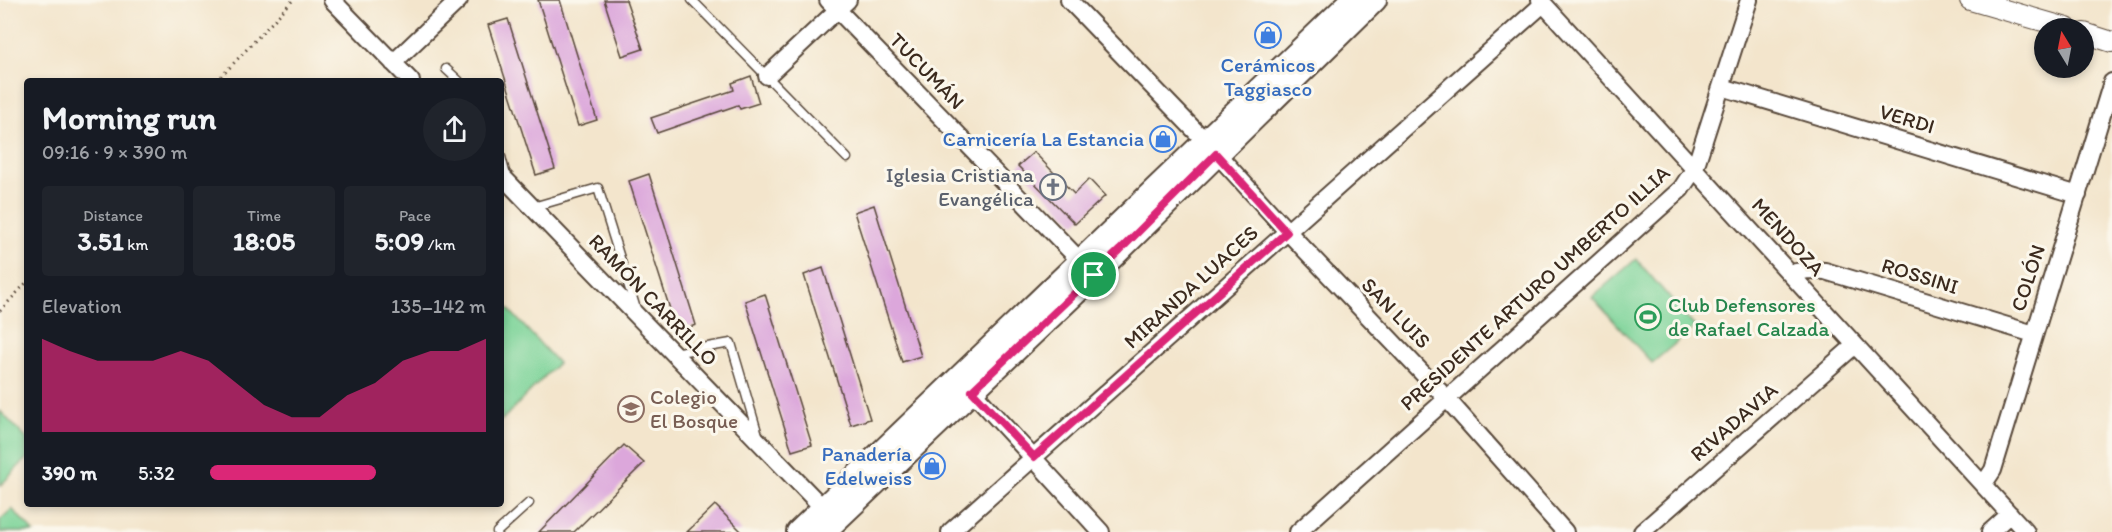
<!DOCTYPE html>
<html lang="en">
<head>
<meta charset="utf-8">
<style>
  body { margin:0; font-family:Itim,sans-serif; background:#20242c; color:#f1f3f6; height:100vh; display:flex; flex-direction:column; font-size:22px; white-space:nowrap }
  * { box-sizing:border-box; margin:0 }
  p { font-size:20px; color:#9ea1a6 }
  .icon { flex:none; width:33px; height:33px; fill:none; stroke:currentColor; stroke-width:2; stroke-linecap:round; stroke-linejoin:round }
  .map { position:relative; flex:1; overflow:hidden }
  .drawer { position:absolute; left:24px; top:78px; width:480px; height:429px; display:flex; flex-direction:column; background:#171b24; border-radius:6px; box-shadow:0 3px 9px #0003 }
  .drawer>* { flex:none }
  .needle { width:39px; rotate:350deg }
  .fabs { position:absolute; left:2034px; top:18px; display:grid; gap:12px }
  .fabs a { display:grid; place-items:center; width:60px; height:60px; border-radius:50%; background:#171b24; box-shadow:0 3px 9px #0003; font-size:30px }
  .pin { position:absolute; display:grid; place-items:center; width:51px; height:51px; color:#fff; margin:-26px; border:3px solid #fff; border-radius:50%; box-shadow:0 2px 6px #0007 }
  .round { display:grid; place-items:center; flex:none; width:63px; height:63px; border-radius:32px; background:#20242c }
  .overview { display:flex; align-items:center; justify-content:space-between; height:102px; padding:0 18px }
  h1 { font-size:33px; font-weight:700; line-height:45px }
  .figures { display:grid; grid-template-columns:repeat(3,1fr); gap:9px; height:102px; padding:6px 18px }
  .figures div { display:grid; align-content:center; border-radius:6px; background:#20242c; text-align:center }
  .figures b { font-size:26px; font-weight:700 }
  .figures small { font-size:16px; font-weight:400 }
  .figures p { font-size:16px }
  .chart { height:168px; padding:12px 18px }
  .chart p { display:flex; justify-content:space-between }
  .chart svg { width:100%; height:108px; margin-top:6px; fill:#db2777; opacity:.7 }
  ul { padding:0 18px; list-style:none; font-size:20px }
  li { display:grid; grid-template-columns:96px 72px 1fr; align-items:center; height:45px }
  li i { height:15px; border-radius:8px; background:#db2777 }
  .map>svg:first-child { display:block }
</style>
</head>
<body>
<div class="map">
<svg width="2112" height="532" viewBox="0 0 2112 532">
  <rect width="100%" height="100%" fill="#fbf7ec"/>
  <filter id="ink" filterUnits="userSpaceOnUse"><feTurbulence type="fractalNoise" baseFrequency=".0167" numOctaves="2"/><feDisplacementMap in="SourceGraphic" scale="12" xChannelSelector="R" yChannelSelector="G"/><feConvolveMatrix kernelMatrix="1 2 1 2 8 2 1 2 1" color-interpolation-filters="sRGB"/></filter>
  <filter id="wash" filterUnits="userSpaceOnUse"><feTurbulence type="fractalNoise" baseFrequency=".008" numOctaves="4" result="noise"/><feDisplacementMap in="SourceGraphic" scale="24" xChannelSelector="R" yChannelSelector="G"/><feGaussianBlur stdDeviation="1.35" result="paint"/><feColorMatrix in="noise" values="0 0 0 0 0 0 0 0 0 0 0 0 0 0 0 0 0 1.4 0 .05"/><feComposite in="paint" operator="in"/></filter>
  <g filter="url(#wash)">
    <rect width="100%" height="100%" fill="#f3e5cc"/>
    <path fill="#7cd398" stroke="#5c7e5b" stroke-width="1.5" d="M1636,259l59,68 -43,36 -60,-66z
      M501,301l57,62 -57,58z
      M0,411l27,28v19l-27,28z
      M12,509l22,23h-34v-12z"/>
    <g id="blocks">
      <path fill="#dca7db" d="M538,0h22l37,120 -19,6z
        M604,0h22l17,49 -21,7z
        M508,19l47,150 -19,6 -48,-150z
        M751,76l8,27 -19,6 -2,-4 -81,28 -6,-15 83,-28 -2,-7z
        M1034,152l40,42 15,-15 16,17 -30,28 -57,-58z
        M649,174l47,151 -19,6 -48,-150z
        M874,205l47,151 -19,6 -48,-150z
        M823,268l47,151 -19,6 -47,-150z
        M765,294l47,151 -20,6 -47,-150z
        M624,445l20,18 -70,69h-35z
        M715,505l27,27h-55z"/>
    </g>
  </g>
  <g filter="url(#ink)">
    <use href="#blocks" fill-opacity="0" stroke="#574638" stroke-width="1.5"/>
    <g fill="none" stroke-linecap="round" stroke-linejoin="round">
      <defs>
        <path id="service" d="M692,0l155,158
          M446,69l13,12
          M501,157l5,19
          M533,207l65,-19 38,121
          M673,353l58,-10 27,92
          M497,532l32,-29"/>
        <path id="minor" d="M332,0l79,81
          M828,0l260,269
          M1069,0l136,141
          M1540,0l486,532
          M393,63l66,-63
          M767,76l81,-76
          M1722,87l356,108
          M1217,154l71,78 159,167 118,133
          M501,175l322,333
          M1791,273l17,-3 17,1 209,63
          M972,391l129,141
          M1983,485l10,-15 119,-388
          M950,532l593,-528
          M1298,532l383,-343 14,-21 54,-168
          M1642,532l213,-187
          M1990,532l20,-18"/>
        <path id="tertiary" d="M1970,0l97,28
          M2084,33l28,9"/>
        <path id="secondary" d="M798,532l554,-532
          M824,532l257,-244 294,-288"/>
      </defs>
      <use href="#service" stroke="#574638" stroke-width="11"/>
      <use href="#minor" stroke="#574638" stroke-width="20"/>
      <use href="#tertiary" stroke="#574638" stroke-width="22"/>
      <use href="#secondary" stroke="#574638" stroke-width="26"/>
      <path stroke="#574638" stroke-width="3" stroke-dasharray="1.5 4.5" stroke-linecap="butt" d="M217,81l76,-81
        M0,311l27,-29"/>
      <use href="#service" stroke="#fff" stroke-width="8"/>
      <use href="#minor" stroke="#fff" stroke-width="16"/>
      <use href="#tertiary" stroke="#fff" stroke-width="20"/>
      <use href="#secondary" stroke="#fff" stroke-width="22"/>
    </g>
  </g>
  <g fill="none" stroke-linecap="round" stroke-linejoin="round" filter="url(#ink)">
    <defs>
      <path id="route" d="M1216,154l71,78 -253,225 -62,-66 148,-141z"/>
    </defs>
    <use href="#route" stroke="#fff" stroke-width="12"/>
    <use href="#route" stroke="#db2777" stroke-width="8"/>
  </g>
  <defs>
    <symbol id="shop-ring" viewBox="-11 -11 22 22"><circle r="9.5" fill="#fbf7ec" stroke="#3f7fe0" stroke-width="1.5"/><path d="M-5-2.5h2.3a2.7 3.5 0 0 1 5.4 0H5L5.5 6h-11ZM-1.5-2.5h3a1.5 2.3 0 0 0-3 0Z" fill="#3f7fe0"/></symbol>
    <symbol id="church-ring" viewBox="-11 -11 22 22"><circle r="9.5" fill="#fbf7ec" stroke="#6b7280" stroke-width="1.5"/><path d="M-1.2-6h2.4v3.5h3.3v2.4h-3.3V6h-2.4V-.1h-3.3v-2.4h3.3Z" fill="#6b7280"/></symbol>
    <symbol id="stadium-ring" viewBox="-11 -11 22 22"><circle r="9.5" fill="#fbf7ec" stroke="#2e9e5b" stroke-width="1.5"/><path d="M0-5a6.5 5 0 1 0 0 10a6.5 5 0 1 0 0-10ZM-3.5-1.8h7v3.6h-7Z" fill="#2e9e5b"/></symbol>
    <symbol id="school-ring" viewBox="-11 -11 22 22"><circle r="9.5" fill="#fbf7ec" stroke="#8d6e63" stroke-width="1.5"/><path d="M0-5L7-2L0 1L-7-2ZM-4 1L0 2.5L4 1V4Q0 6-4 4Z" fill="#8d6e63"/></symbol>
  </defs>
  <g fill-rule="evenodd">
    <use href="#shop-ring" x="1253" y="20" width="30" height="30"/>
    <use href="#shop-ring" x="1148" y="124" width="30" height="30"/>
    <use href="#church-ring" x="1038" y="172" width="30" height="30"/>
    <use href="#stadium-ring" x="1633" y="302" width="30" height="30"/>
    <use href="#school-ring" x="616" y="394" width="30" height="30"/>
    <use href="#shop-ring" x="917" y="451" width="30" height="30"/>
  </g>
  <g text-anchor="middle" stroke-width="6" stroke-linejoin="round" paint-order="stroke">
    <g font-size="21" fill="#366cbe" stroke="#fbf7ec" text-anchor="end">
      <text x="1268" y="72" text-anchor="middle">Cerámicos<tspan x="1268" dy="24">Taggiasco</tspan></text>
      <text x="1144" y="146">Carnicería La Estancia</text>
      <text x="912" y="461">Panadería<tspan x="912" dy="24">Edelweiss</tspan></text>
    </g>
    <g font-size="21" fill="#3b2a1e" stroke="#fbf7ec">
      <text transform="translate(927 71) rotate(46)" y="7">TUCUMÁN</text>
      <text transform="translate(1907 119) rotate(17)" y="7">VERDI</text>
      <text transform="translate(1788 237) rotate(48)" y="7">MENDOZA</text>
      <text transform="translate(1920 276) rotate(17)" y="7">ROSSINI</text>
      <text transform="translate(2028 278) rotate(-72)" y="7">COLÓN</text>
      <text transform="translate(1191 287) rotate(-42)" y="7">MIRANDA LUACES</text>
      <text transform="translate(1535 288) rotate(-42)" y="7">PRESIDENTE ARTURO UMBERTO ILLIA</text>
      <text transform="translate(653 300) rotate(46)" y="7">RAMÓN CARRILLO</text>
      <text transform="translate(1396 313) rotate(46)" y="7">SAN LUIS</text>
      <text transform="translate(1734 422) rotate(-41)" y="7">RIVADAVIA</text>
    </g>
    <g font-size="21" fill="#5b616d" stroke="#fbf7ec" text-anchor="end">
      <text x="1034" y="182">Iglesia Cristiana<tspan x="1034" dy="24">Evangélica</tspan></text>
    </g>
    <g font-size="21" fill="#27864d" stroke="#fbf7ec" text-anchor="start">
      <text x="1668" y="312">Club Defensores<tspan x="1668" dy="24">de Rafael Calzada</tspan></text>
    </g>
    <g font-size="21" fill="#785e54" stroke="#fbf7ec" text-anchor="start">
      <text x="650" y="404">Colegio<tspan x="650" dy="24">El Bosque</tspan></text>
    </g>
  </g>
</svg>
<div class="fabs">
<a><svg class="needle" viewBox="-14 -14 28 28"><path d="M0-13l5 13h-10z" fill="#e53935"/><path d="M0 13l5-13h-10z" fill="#9ea1a6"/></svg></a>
</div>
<div class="pin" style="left:1094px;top:275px;background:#1e9e55"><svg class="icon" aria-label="arrive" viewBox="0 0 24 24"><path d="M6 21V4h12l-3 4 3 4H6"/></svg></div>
<section class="drawer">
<div class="overview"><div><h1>Morning run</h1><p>09:16 · 9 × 390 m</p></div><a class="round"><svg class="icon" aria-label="share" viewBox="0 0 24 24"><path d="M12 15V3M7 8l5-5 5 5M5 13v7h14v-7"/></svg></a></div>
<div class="figures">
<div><p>Distance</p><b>3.51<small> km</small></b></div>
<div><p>Time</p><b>18:05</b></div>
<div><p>Pace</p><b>5:09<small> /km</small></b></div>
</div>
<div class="chart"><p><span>Elevation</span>135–142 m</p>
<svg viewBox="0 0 160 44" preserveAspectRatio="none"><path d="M0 44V6L10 11L20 15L30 15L40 15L50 11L60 15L70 24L80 33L90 38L100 38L110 29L120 24L130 15L140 11L150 11L160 6V44z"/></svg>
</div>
<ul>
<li><b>390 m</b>5:32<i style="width:60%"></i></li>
</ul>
</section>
</div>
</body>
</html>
